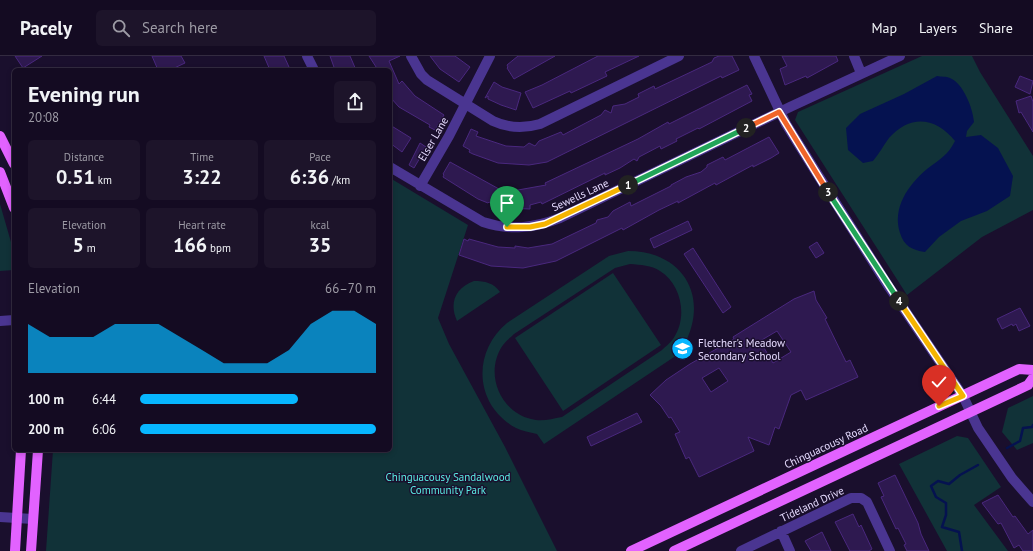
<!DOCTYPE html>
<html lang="en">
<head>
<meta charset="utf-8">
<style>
  body { margin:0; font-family:"PT Sans",sans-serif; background:#1d142a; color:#f1f3f6; height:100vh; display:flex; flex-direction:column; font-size:15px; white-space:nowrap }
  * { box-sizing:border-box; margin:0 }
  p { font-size:13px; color:#9d9ba5 }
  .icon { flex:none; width:22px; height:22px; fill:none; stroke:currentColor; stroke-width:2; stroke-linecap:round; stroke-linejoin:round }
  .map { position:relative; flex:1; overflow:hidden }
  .panel { position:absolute; left:12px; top:12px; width:380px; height:384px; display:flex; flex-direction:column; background:#140b22; border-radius:6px; box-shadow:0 2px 6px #0003,0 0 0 1px #332b40 }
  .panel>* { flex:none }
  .pin { position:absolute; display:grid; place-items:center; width:34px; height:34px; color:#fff; margin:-41px -17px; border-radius:50% 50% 50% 0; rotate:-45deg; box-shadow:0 0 4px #0007 }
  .pin .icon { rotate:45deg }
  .km { position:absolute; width:20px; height:20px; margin:-10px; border-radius:50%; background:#222; color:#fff; font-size:11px; line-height:20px; text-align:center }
  .round { display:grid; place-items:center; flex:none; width:42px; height:42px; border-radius:6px; background:#1d142a }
  .overview { display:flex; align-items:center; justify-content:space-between; height:68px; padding:0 16px }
  h1 { font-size:22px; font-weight:700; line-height:30px }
  .figures { display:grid; grid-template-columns:repeat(3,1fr); gap:6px; height:68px; padding:4px 16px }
  .figures div { display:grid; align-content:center; border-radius:6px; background:#1d142a; text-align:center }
  .figures b { font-size:20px; font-weight:700 }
  .figures small { font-size:11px; font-weight:400 }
  .figures p { font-size:11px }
  .chart { height:112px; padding:8px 16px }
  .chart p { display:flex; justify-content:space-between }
  .chart svg { width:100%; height:72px; margin-top:4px; fill:#07b7ff; opacity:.7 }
  ul { padding:0 16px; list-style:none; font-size:13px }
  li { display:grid; grid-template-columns:64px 48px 1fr; align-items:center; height:30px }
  li i { height:10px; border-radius:5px; background:#07b7ff }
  header { display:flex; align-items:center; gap:24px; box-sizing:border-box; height:56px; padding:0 20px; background:#140b22; border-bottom:1px solid #332b40 }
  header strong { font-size:19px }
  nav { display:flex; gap:22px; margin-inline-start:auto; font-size:14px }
  .search { width:280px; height:36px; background:#1d142a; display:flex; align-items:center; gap:10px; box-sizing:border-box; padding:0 14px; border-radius:6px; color:#9d9ba5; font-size:15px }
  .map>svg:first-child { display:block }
</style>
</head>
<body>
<header>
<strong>Pacely</strong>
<div class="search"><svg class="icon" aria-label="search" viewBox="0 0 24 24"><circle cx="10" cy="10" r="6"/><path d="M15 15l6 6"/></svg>Search here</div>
<nav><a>Map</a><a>Layers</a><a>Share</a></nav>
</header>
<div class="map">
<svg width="1033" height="495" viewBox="0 0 1033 495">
  <rect width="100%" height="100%" fill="#1a0f2d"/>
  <path fill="#113238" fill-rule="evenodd" d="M922,0h50l8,16 53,84v54l-51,27 -75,58 -112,-175 3,-8z
    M390,122l78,47 -30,93 11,26 56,103 52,104h-511l7,-101h337z
    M0,148l11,38 3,28 -14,1z
    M628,195c55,0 82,46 56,94l2,4 -142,95 -7,-10c-7,-2 -15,-3 -21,-6 -42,-23 -44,-76 -9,-105l102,-67zM630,208c11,1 21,1 30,7 22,14 28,47 13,68 -3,4 -8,8 -11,11l-100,67c-11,2 -20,5 -31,2 -32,-8 -47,-47 -28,-74 3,-4 8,-8 11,-11l101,-66z
    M613,217l48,72 -98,66 -48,-73z
    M474,225c11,0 20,2 26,11l-43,29c-8,-18 -2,-33 17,-40z
    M1033,340v47l-16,7 -15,-18 6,-24z
    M957,380l11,2 33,49 -27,18 34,46h-61l-48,-87z"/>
  <path fill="#051250" d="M937,20c4,1 9,0 13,2 13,5 23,30 24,44l-7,9 -1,6 15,-2 17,13 15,28 -3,20 -23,15 -26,10 -22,16 -14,15c-13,-2 -21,-6 -25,-19 -8,-25 8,-48 27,-64 13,-10 21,-14 28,-28 -19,-24 -45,-27 -66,-3 -6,8 -10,16 -16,23l-10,2 -15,-13 -2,-22 14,-14 44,-20z"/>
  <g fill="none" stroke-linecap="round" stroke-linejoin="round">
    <path stroke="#051250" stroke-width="2.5" d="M1007,392l13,-7 3,-13 9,-1 1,-2
      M962,495l-3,-19 -17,-5 4,-12v-12l-10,-6 -5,-11 7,-5 11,3 11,-9 18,-10"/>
  </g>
  <path fill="#2e1950" stroke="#4a287e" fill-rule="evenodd" d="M15,0h27l-19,12z
    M152,0h29l4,7 -15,7h-12z
    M264,0h20l5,11 -6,3h-13z
    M330,0h20l6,14h-21z
    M369,0h31l-11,5 10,23 3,-3 13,15 29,19 -9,15 -6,-3 1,-2 -31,-18 -9,-10v-27h-12z
    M430,0h25l15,11 -11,15 -19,-13z
    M518,0h37l-41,23 -7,-11 1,-1 -1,-2z
    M598,0h41l-34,16 2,4 -36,17 -1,-2 -37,17 -8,-16 17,-7z
    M719,0h13l7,14 -17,8 -1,-2 -174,86 -18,3 -31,-2 -25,-9 -4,-2 1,-2 -7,-4 8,-17 7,3 -2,4 30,10 18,1 5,-4 6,3 4,-5 22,-9 2,3 38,-20 4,-5 6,3 2,-7 12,-2 14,-7 -1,-3 16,-8 1,3 57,-27 2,-4z
    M782,0h54l2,5 -31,17 -1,-2 -21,9 -5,-16 7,-3z
    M1020,20l13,5 -3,13 -15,-7z
    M494,26l8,5 19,6 -5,17 -15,-5 -13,-6v-3l-3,2z
    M747,29l5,9 -3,1 3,6 -53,28 -1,-1 -22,11 1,2 -16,8 -1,-3 -21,11 -2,4 -3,-2 -14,9 -15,7v-2l-63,31 -1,-2 -11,3v4l-23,-1v3l-18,-9 -1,1 -10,-4 -35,-22 1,-2 -1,-1 7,-12 49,27 19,1 28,-5 -1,-2 93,-44 30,-17 1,2z
    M1031,40l2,6v30l-12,-20 -2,1 -3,-12z
    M390,69l21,13 -9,14 -12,-9z
    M769,81l10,16 -8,5 -18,9v-2l-37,20 -1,-2 -37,20v-2l-19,9 -36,20 -1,-2 -66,33 -33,7 -32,-2 -32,-11 5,-16 4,2 1,-2 29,8 17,1v-2l13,2 24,-4 44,-21 1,-3 11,-3 5,-6 17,-9 1,4 40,-20v-1l15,-8 15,-5 6,-5v-2l16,-8 2,3z
    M420,87l9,6 -6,8 -2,-1 -7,12 -5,-3z
    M688,165l4,9 -38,18 -4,-9z
    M817,186l7,11 -8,5 -7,-11z
    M693,192l38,59 -8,6 -39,-59z
    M814,235l2,9 11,18 -2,1 21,43 4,-2 8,17 -52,23 -5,-10 -10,5 -12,34 -4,-2 -6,18 -21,-8 6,14 -55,26 -10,-20 -3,2 -11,-25 5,-2 -9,-15 -2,1 -8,-12 -11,-11 16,-15 24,-16 44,-25 -1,-2 61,-38zM777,275l14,21 -18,11 -13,-22zM719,312l9,13 -17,11 -9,-14z
    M1020,252l10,18 -11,5 -3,-7 -3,2 -1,-2 -10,5 -5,-10z
    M637,357l5,9 -51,24 -4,-9z
    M895,419l23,48 3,11 8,17h-22l-3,-6 2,-1 -8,-16 -2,1 -15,-32 3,-1 -6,-13z
    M998,439l15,22 2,-1 13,18 5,-4v21h-10l-4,-6 -5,3 -13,-25 -3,1 -16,-21z
    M853,458l6,13 2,-2 11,24 -3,2h-19l-15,-29z
    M822,476l9,19h-20l-6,-10z"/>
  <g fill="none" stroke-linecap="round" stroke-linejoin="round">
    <path stroke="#4a3591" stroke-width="10" d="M307,0l7,14
      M411,0l10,18 6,6 66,41c15,7 30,8 47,3l139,-68
      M754,0l32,68 30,48 73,115 74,109 15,32 34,50 21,24
      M854,0l7,17
      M390,111l93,55c27,9 51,6 77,-4l230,-111 110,-51
      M420,130l29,-50 41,-80
      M0,265l14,-1
      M0,461l33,2
      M781,475l9,20
      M741,495l110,-53h10l6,4 23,49"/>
    <path stroke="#e262ff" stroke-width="10" d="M0,80l14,28
      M0,116l14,36
      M15,495l6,-101
      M31,495l7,-101
      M631,495l388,-182 14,1
      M674,495l354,-166 5,-7"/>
  </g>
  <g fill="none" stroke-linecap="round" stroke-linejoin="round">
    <defs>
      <path id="split-1" d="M507,171h23l15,-3 83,-39"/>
      <path id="split-2" d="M628,129l118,-57"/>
      <path id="split-3" d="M746,72l33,-16 49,80"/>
      <path id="split-4" d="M828,136l71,109"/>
      <path id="split-5" d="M899,245l64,95 -24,10"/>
    </defs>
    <use href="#split-1" stroke="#fff" stroke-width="8"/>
    <use href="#split-2" stroke="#fff" stroke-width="8"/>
    <use href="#split-3" stroke="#fff" stroke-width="8"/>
    <use href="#split-4" stroke="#fff" stroke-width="8"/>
    <use href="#split-5" stroke="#fff" stroke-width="8"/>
    <use href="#split-1" stroke="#f5b400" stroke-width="5"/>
    <use href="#split-2" stroke="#22a559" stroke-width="5"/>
    <use href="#split-3" stroke="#f0652b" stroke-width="5"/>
    <use href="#split-4" stroke="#22a559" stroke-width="5"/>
    <use href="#split-5" stroke="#f5b400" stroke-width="5"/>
  </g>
  <defs>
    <symbol id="school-disc" viewBox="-11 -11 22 22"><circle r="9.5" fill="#07b7ff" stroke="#1a0f2d"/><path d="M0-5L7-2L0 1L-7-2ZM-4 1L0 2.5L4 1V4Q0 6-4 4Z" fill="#fff"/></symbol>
  </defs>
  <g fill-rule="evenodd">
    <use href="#school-disc" x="670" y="280" width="25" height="25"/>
  </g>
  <g text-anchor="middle" stroke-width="3" stroke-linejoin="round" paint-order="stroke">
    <g font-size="11" fill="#e6dbff" stroke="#1a0f2d">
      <text transform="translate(433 83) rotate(-60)" y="4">Elser Lane</text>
      <text transform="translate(580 139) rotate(-25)" y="4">Sewells Lane</text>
      <text transform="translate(826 390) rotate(-25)" y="4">Chinguacousy Road</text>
      <text transform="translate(812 448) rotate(-25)" y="4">Tideland Drive</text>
    </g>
    <g font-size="11" fill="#e6dbff" stroke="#1a0f2d" text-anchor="start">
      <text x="698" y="291">Fletcher's Meadow<tspan x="698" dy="13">Secondary School</tspan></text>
    </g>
    <g font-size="11" fill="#5aece3" stroke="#1a0f2d">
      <text x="448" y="425">Chinguacousy Sandalwood<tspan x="448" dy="13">Community Park</tspan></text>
    </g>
  </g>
</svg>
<div class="pin" style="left:507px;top:171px;background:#1e9e55"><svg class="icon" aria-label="arrive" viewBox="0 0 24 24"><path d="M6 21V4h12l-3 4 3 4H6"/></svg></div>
<div class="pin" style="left:939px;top:350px;background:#d93025"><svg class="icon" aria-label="check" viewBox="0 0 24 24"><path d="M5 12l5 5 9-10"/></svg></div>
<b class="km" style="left:628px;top:129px">1</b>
<b class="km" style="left:746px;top:72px">2</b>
<b class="km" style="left:828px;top:136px">3</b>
<b class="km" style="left:899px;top:245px">4</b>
<section class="panel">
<div class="overview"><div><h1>Evening run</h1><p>20:08</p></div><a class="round"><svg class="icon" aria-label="share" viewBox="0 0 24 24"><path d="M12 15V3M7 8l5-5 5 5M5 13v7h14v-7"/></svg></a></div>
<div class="figures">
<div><p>Distance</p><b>0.51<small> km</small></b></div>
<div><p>Time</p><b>3:22</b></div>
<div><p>Pace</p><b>6:36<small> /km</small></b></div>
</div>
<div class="figures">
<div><p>Elevation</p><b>5<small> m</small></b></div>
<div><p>Heart rate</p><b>166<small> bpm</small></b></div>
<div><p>kcal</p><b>35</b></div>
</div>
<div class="chart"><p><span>Elevation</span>66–70 m</p>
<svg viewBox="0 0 160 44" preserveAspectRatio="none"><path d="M0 44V14L10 22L20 22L30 22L40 14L50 14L60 14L70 22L80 30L90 38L100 38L110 38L120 30L130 14L140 6L150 6L160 14V44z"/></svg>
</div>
<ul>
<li><b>100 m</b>6:44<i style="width:67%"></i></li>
<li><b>200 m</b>6:06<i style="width:100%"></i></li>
</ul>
</section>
</div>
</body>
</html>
